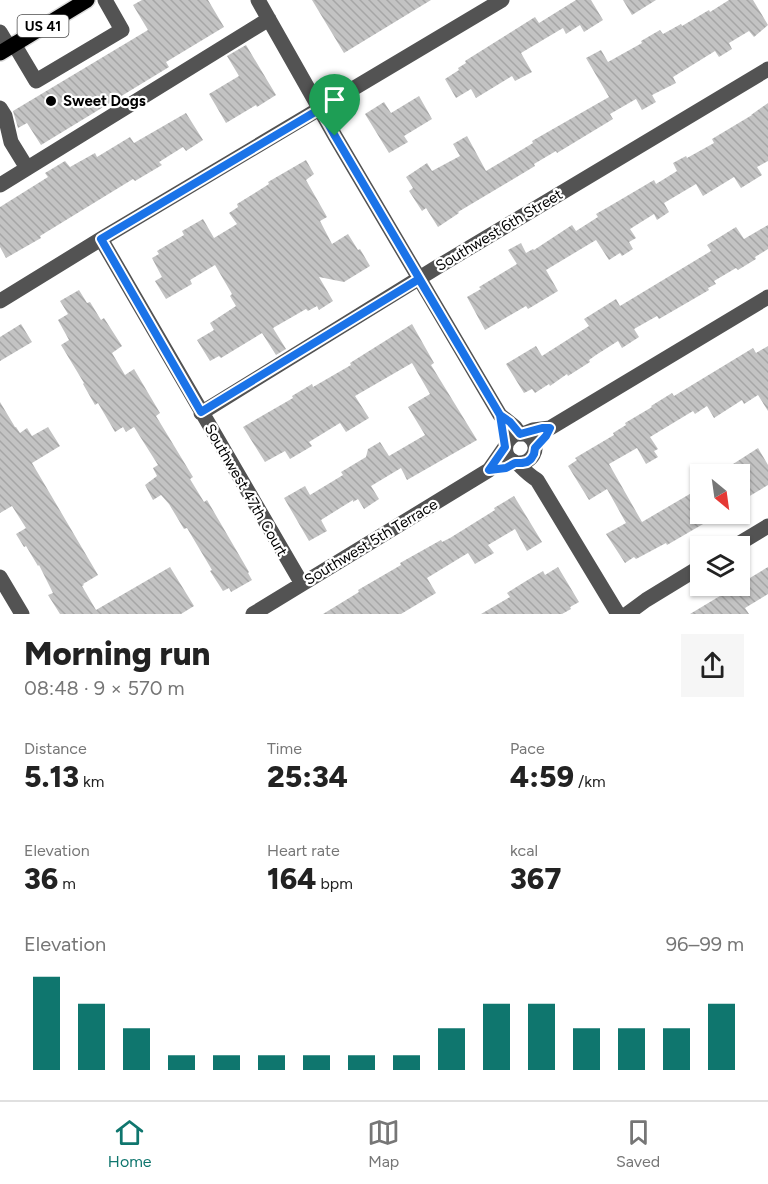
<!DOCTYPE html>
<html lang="en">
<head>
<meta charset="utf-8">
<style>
  body { margin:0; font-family:Figtree,sans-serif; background:#f6f6f6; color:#222; height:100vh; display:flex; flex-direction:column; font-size:22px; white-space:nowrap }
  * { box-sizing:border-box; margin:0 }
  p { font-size:20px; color:#767676 }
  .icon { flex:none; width:33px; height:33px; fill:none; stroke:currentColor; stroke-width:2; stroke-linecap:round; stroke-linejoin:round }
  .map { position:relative; height:614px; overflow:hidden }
  .panel { display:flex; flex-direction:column; background:#fff; flex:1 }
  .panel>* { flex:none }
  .needle { width:39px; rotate:151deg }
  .fabs { position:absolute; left:690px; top:464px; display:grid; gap:12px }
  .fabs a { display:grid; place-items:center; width:60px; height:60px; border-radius:0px; background:#fff; box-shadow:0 2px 4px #0004; font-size:30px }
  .pin { position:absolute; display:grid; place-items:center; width:51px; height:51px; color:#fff; margin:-62px -26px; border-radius:50% 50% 50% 0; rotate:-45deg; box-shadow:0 0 6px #0007 }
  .pin .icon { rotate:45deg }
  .round { display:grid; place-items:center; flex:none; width:63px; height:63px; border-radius:0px; background:#f6f6f6 }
  .overview { display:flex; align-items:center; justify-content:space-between; height:102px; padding:0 24px }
  h1 { font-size:33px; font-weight:800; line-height:45px }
  .figures { display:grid; grid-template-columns:repeat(3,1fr); gap:9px; height:102px; padding:6px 24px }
  .figures div { display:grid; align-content:center }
  .figures b { font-size:30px; font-weight:800 }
  .figures small { font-size:16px; font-weight:400 }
  .figures p { font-size:16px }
  .chart { height:168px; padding:12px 24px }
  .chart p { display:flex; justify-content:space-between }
  .chart svg { width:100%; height:108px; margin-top:6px; stroke:#0f766e; stroke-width:6 }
  .menu { display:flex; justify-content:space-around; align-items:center; height:84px; border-top:2px solid #e0e0e0; background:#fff; font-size:16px; color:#767676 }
  .menu a { display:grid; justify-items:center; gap:3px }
  .menu .selected { color:#0f766e }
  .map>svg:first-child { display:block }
</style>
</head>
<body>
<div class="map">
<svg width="768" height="614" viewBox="0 0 768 614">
  <defs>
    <pattern id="building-back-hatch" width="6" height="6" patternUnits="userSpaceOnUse" patternTransform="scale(1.5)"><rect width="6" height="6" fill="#c3c3c3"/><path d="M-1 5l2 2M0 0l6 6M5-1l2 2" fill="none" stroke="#a6a6a6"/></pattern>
  </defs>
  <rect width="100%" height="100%" fill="#fff"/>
  <path fill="url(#building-back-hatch)" d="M142,0h66l16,27 -58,35 3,5 -128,78 -14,-22 -9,5 -5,-17 135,-81 -15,-25z
    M312,0h119l-87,53z
    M576,0h15l12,20 -19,12 -4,-7 -14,9 -3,-6 -42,25 11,19 -17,9 -3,-5 -36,22 -5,-9 -15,9 -11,-19 14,-9 -1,-2 8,-5 -1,-2 70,-44 4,6z
    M623,0h33l-24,15z
    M729,0h24l15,25 -14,12 -5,-6 -20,12 3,6 -13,8 -4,-6 -42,26 3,6 -24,12 4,7 -14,8 -6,-11 -26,15 3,5 -56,34 -1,-2 -22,13 1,2 -77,46 1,1 -21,14 -12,-19 -4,3 -13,-20 4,-3 -7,-11 21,-14 5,8 28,-15 -7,-12 14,-8 19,35 47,-28 -1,-2 77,-44 -23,-39 15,-8 7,12 34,-19 -1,-2 19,-11 3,4 18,-10 1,2 27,-16 1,2z
    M246,45l30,50 -19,12 -1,-2 -30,18 -17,-29 30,-18 -12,-20z
    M419,96l13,23 -28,17 4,6 -19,11 -24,-39 19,-12 7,11z
    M768,103v58l-11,6 5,8 -21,13 -7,-11 -31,19 -7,-12 -32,19 5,9 -12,8 -3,-6 -24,15 6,9 -7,4 4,7 -11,7 -2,-3 -11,7 -13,-20 -50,30 12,21 -30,18 -2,-3 -41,24 -18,-33 14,-8 -2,-2 38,-23 -9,-14 13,-7 5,10 7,-4 1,1 38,-25 4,6 22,-14 -2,-3 19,-11 39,-23 2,4 21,-13 -4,-8 13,-7 1,2 27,-15 -2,-4 40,-24h-1z
    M186,113l17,27 -17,11 -3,-4 -24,15 3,3 -27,16 -2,-2 -93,57 1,2 -35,20 -6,-11v-40l48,-30 -3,-4 20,-12 5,6 25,-14 2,4 33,-20 4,6z
    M306,160l8,14 -8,6 21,37 -7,4 12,23 16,-10 10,16 2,-1 10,17 -26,16 -25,-5 14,24 -14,9 -2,-4 -9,5 -2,-2 -33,19 13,21 -10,6 -14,-22 -41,25 -2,-2 -9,5 -13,-21 17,-10 -4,-7 26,-17 -6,-10 2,-2 -17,-29 -25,15 2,4 -26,15 -11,-18 7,-4 -10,-19 7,-4 -2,-3 27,-16 -2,-4 21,-12 11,19 23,-14 -8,-11 9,-6 -1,-3 32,-20 -1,-2z
    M768,225v24l-13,8 1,2 -18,11 -2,-2 -22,13 2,3 -8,4 1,2 -50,29 -2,-3 -23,13 5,8 -17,11 -4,-7 -22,14 -7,5 1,2 -22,14 -1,-2 -17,12 -1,-2 -14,9 -3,-4 -8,4 -18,-29 30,-18 6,10 47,-30 -5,-7 32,-20 4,7 91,-55 -4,-6 29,-18 8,12z
    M79,290l8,13 3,-1 11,18 3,-2 18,28 -10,7 13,22 9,-6 26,44 -4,3 37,61 -3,2 14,23 3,-2 42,72 -1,1 4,7 -21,12 -2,-4 -6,3 -13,-20 2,-1 -25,-42 -3,1 -15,-25 -8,-9 -8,5 -8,-15 12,-9 -4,-8 5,-3 -24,-38 -8,5 -3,-5 -8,5 -17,-29 -3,2 -12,-21 1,-1 -23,-38 8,-5 -11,-20 10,-6 -8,-13z
    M21,324l11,18 -32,19v-24z
    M412,324l22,39 -3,2 46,75 -70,40 -6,-12 -30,18 8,13 -15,10 -6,-10 -5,3v-2l-32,20 6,11 -18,10 -25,-43 21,-12 5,9 33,-20 -2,-3 25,-15 2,-8 12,-7 9,14 36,-21 -17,-28 22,-13 -18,-31 -57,33 14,22 -23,14 -6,-9 -31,19 3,4 -22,13 -5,-8 -20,11 -22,-35 50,-29 -1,-2 20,-12 1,3 38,-22 -1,-2z
    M768,346v65l-10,-16 -14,9 -2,-4 -28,18 -7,-12 -12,8 -2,-3 -43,26 8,12 -4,2 4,6 -12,7 -9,-16 -28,16 33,58 58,-34v25h22l-55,32 -1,-2 -30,16 -2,-2 -9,6 -19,-29 20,-11 -19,-34 -18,11 -21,-34 9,-6 -2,-2 39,-23 -1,-2 13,-8 -1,-2 27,-16 -1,-1 21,-13 2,3 79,-48 3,5z
    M0,402l15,25h1l4,6 7,-5 5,8 16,-9 12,19 -28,17 66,112 -15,9 1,1 -2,1 14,24 74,-43 24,39 -13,8h-121l-12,-19 5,-2 -14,-28 -1,1 -12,-20 -2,1 -8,-13 10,-6 -14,-22 -12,7z
    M758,448l10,17v20l-20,12 -8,-15v-8h-5l-5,-8z
    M514,496l28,46 -15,9 -12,-22 -27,16 6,8 -19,11 -7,-11 -41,25 9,15 -35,21h-78l36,-22 -1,-2 43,-25 -1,-2 41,-23 1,2 8,-4 45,-28 -1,-2z
    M558,567l21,35 -9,5 1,2 -9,5h-81l29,-17 -3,-4 19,-12 17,-10 2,4z
    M768,567v27l-23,14 4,6h-59z"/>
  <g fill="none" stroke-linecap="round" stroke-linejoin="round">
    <defs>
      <path id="major" d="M0,53l87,-53"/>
    </defs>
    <use href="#major" stroke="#dbdbdb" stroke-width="18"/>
    <path stroke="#535353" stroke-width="15" d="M258,0l77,136 165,279 15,12 5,7
      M0,32l9,15
      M14,44l22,37 86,-51 -17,-30
      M0,108l5,8 6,26 16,26
      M0,185l269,-166
      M101,239l201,345
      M0,301l101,-62 401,-239
      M201,413l238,-147 329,-197
      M523,434l10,-4 17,-2 218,-131
      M518,463c13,1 24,-15 12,-26 -12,-11 -31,5 -22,20 3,4 8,5 11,8 6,6 11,11 18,15l81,134
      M735,546l33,-20
      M0,577l22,37
      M253,614l236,-144 16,-23
      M627,614l19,-14 54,-33"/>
    <use href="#major" stroke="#000" stroke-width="15"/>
  </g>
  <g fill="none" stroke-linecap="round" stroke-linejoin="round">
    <defs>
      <path id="route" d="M335,136l165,279 5,32 -16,23 17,-2 9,-5h7l5,-1 4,-3 3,-5 1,-6 11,-12 4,-8h-8l-22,6 -10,-12 -10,-7 -81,-136 -218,133 -100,-173 219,-130 15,27"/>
    </defs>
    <use href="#route" stroke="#fff" stroke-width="12"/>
    <use href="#route" stroke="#1a73e8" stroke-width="8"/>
  </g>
  <circle fill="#000" stroke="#fff" stroke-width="2" cx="51" cy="101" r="6"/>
  <g text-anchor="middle" stroke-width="4.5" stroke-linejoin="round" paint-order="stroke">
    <rect fill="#fff" stroke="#4c4c4c" stroke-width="1.5" x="17.5" y="15" width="51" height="22" rx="4.5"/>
    <g font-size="14" font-weight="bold" fill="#000">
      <text x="43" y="31">US 41</text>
    </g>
    <g font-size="15" font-weight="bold" fill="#000" stroke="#fff" text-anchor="start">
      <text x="63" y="106">Sweet Dogs</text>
    </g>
    <g font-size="15" fill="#000" stroke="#fff">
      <text transform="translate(499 230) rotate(-31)" y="5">Southwest 6th Street</text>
      <text transform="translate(246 490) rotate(60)" y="5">Southwest 47th Court</text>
      <text transform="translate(371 542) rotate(-31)" y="5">Southwest 5th Terrace</text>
    </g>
  </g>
</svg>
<div class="fabs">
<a><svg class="needle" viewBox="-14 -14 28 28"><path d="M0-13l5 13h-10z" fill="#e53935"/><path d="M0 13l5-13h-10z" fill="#767676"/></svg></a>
<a><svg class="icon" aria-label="layers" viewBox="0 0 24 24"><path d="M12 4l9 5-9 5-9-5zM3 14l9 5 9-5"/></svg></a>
</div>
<div class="pin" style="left:335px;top:136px;background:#1e9e55"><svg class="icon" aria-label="arrive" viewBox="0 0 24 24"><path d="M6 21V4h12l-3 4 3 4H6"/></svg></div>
</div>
<section class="panel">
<div class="overview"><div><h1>Morning run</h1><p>08:48 · 9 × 570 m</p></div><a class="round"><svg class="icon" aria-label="share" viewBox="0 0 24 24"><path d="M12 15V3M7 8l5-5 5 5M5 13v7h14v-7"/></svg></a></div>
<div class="figures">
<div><p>Distance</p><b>5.13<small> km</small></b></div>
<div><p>Time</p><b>25:34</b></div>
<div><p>Pace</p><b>4:59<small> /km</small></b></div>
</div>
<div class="figures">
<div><p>Elevation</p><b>36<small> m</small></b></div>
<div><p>Heart rate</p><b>164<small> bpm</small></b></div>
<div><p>kcal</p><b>367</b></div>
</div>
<div class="chart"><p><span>Elevation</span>96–99 m</p>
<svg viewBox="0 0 160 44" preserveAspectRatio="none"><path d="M5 44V6M15 44V17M25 44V27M35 44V38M45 44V38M55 44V38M65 44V38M75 44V38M85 44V38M95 44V27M105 44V17M115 44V17M125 44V27M135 44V27M145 44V27M155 44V17"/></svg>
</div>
</section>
<nav class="menu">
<a class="selected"><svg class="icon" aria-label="home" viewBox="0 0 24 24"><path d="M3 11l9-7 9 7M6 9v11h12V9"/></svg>Home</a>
<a><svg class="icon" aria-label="map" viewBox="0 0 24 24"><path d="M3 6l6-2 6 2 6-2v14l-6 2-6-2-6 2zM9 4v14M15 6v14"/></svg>Map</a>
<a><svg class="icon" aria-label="saved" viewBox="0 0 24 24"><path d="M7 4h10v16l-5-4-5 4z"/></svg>Saved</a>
</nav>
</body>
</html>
